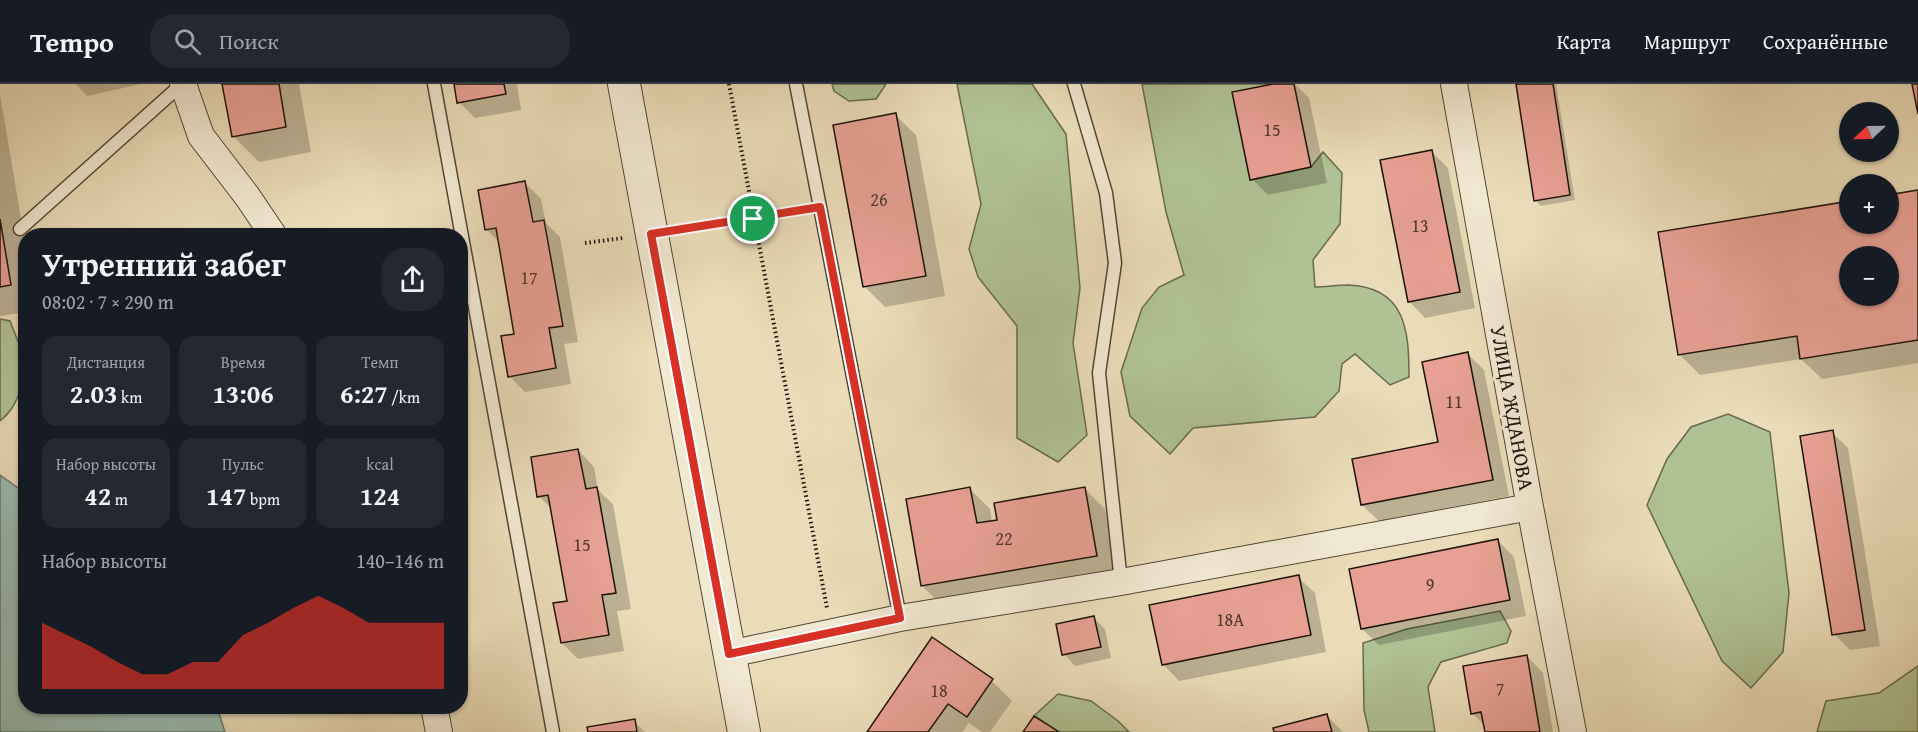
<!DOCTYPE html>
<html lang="ru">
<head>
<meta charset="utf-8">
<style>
  body { margin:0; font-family:"Gentium Book Plus",serif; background:#242831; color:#f1f3f6; height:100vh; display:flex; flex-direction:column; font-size:22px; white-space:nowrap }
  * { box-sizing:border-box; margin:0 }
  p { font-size:20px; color:#9ea1a6 }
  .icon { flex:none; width:33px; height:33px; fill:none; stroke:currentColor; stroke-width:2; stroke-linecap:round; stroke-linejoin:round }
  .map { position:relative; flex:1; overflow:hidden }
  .details { position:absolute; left:18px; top:144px; width:450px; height:486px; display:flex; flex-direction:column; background:#171b24; border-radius:24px; box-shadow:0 2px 4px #0004 }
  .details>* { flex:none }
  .needle { width:39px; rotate:248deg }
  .tools { position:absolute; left:1839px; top:18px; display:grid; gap:12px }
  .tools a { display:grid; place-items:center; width:60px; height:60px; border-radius:50%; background:#171b24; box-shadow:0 2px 4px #0004; font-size:30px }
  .pin { position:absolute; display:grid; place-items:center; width:51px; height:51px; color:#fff; margin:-26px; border:3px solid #fff; border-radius:50%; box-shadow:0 2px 6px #0007 }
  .round { display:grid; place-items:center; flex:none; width:63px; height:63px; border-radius:24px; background:#242831 }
  .headline { display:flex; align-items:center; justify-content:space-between; height:102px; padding:0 24px }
  h1 { font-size:33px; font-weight:800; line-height:45px }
  .stats { display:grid; grid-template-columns:repeat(3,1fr); gap:9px; height:102px; padding:6px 24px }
  .stats div { display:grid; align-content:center; border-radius:15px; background:#242831; text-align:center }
  .stats b { font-size:26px; font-weight:800 }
  .stats small { font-size:16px; font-weight:400 }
  .stats p { font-size:16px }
  .chart { height:168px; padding:12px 24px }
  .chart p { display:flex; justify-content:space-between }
  .chart svg { width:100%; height:108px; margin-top:6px; fill:#d93025; opacity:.7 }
  header { display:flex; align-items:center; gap:36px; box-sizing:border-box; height:84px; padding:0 30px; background:#171b24; border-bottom:2px solid #363941 }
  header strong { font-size:28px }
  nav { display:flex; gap:33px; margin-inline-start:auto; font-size:21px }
  .search { width:420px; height:54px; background:#242831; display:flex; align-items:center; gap:15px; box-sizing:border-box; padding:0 21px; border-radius:24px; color:#9ea1a6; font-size:22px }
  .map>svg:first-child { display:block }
</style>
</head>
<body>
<header>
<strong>Tempo</strong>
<div class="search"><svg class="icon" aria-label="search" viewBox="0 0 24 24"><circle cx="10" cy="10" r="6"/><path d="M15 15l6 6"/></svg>Поиск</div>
<nav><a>Карта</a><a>Маршрут</a><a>Сохранённые</a></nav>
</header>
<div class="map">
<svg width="1918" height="648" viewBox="0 0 1918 648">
  <rect width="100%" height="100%" fill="#eadcb8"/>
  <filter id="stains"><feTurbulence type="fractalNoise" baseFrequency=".00333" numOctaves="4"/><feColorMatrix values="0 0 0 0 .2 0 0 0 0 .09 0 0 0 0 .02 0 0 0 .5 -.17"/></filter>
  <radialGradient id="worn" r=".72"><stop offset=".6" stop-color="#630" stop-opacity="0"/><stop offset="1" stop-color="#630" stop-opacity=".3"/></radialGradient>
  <path fill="#b0c294" stroke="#676a4f" stroke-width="1.5" d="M832,0h54l-10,15 -27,2 -15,-10z
    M957,0h75l34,50 14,154 -7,55 14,92 -29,27 -41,-24v-112l-39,-49 -9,-28 12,-45z
    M1142,0h131l-22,96 60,-13 12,-15 19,21 -2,51 -27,36 2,27c11,0 22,-2 33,-2 58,2 61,46 61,92l-19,8 -35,-31 -13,10 -3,27 -24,26 -122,11 -23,26 -40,-38 -9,-44 21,-64 17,-21 25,-12 -18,-63z
    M0,235l10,2c11,29 21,43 9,73 -5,12 -9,19 -19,27z
    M1728,330l42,18 19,161 -6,59 -32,36 -29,-27 -75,-156 20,-46 24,-32z
    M1500,527l11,20 -4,12 -66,19 -13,25 7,45h-66l-5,-22 -1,-67 44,-14z
    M1918,582v66h-101l9,-31 53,-8z
    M1058,610l33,7 27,20 11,11h-70l-25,-16z"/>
  <path fill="#98bbb1" stroke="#67786e" stroke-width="1.5" d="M0,391l25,18 1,213 191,1 8,25h-225z"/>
  <path fill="#0003" fill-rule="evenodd" d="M76,0h65l-54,12z
    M224,0h75l12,68 -52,10 -26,-26z
    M456,0h61l4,26 -46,8 -16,-16z
    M1281,0h14l14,14 18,85 -59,12 -16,-16z
    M1517,0h39l19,116 -34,6 -6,-6z
    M0,10l26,154v64l-26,4z
    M895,31l21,20 29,161 -60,11 -21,-21z
    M1432,68l16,16 27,140 -50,10 -16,-17z
    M525,99l16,16 5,24 14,14 18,105 -14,2 7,40 -46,8 -16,-16 7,-41 -16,-92 -14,-14z
    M1918,107v172l-96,16 -21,-20 -101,16 -20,-20 170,-131h38zM1850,172h38v40h-38z
    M1468,270l16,16 25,126 -130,25 -17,-16 78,-62z
    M1832,348l16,16 32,198 -30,4 -16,-16z
    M578,366l16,17 4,23 15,14 18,105 -14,2 7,40 -46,8 -16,-16 7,-41 -16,-92 -14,-14z
    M970,405l20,20 2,13 93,-33 20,20 12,67 -174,30 -21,-20z
    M1498,457l16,16 12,59 -147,29 -17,-16z
    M1298,493l17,16 11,59 -147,29 -16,-17z
    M1094,534l11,11 6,29 -36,8 -11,-12z
    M1527,572l16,17 10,59h-67l-1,-6 -13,-13z
    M992,597l20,20 -22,31h-8l-13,-9 -7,9h-93z
    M1327,632l16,16h-67z
    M634,637l11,11h-56z"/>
  <path fill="#e7a093" stroke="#1e130a" stroke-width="1.5" fill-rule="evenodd" d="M222,0h57l7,43 -54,10z
    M454,0h50l2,10 -49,9z
    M1273,0h21l17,83 -61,13 -18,-88z
    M1516,0h37l17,111 -36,6z
    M1912,0h6v30z
    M896,29l30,163 -63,11 -30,-162z
    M1432,66l28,142 -52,10 -28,-142z
    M525,97l8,41 11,-2 19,106 -14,2 7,40 -48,9 -7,-41 13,-2 -18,-106 -11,2 -7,-40z
    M1918,106v150l-118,19 -3,-23 -119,19 -20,-123 192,-31v23h38v-29zM1850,172h38v40h-38z
    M0,135l11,66 -11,2z
    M1468,268l25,128 -132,25 -9,-46 86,-17 -16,-80z
    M1833,346l32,200 -33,5 -32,-199z
    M578,365l8,40 11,-2 19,106 -14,2 7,40 -48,8 -8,-40 14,-2 -19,-106 -11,2 -6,-40z
    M970,403l7,36 20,-3 -3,-17 91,-16 12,69 -176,30 -15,-87z
    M1498,455l12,61 -149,29 -12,-60z
    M1299,491l12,60 -149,30 -13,-60z
    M1094,532l7,31 -39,8 -6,-31z
    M932,553l61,42 -26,38 -19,-13 -20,28h-61z
    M1527,571l13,77h-55l-4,-20 -10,2 -8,-48z
    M1327,630l5,18h-58l-1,-4z
    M1034,632l25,16h-36z
    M635,635l2,13h-49l-1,-5z"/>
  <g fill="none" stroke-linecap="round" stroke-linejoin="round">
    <defs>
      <path id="service" d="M434,0l119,648
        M796,0l104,534
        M1074,0l32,109 9,70 -16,110 22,209
        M20,145l162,-145"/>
      <path id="minor" d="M183,0l18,52 46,60 27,40
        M1454,0l76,423 43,225
        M729,570l171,-36 221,-36 409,-75
        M434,622l5,26"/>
      <path id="tertiary" d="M624,0l120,648"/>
    </defs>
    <use href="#service" stroke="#514536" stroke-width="15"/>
    <use href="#minor" stroke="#514536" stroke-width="28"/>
    <use href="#tertiary" stroke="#514536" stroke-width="34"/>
    <path stroke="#1e130a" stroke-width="4" stroke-dasharray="1.5 3" stroke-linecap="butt" d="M729,0l98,524
      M680,146l120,-19
      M585,159l38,-5"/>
    <use href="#service" stroke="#f1e8d1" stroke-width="12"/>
    <use href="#minor" stroke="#f1e8d1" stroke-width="26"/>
    <use href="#tertiary" stroke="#f1e8d1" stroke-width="32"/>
  </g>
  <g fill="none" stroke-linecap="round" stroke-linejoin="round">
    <defs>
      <path id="route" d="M820,123l80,411 -171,36 -78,-420z"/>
    </defs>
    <use href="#route" stroke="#fff" stroke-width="12"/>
    <use href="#route" stroke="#d93025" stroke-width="8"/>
  </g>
  <g text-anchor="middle" stroke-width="6" stroke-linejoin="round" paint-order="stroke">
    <g font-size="18" fill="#50362c">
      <text x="1272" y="52">15</text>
      <text x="879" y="122">26</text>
      <text x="1420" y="148">13</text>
      <text x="529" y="200">17</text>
      <text x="1454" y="324">11</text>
      <text x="1004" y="461">22</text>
      <text x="582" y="467">15</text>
      <text x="1430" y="507">9</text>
      <text x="1230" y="542">18А</text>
      <text x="1500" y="611">7</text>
      <text x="939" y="613">18</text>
    </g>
    <g font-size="21" fill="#1e130a" stroke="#f1e8d1">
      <text transform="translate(1512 324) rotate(80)" y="7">УЛИЦА ЖДАНОВА</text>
    </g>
  </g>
  <rect width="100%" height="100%" filter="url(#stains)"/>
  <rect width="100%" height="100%" fill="url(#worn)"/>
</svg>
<div class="tools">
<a><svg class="needle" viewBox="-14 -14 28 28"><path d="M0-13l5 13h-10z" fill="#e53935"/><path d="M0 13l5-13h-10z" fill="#9ea1a6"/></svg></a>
<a>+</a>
<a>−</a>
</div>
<div class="pin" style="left:753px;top:135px;background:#1e9e55"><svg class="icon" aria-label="arrive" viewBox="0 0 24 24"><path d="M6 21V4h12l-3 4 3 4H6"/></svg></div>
<section class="details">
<div class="headline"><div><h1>Утренний забег</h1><p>08:02 · 7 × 290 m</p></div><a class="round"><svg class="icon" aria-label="share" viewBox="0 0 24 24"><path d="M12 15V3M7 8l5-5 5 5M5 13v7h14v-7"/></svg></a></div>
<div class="stats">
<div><p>Дистанция</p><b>2.03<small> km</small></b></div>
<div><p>Время</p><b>13:06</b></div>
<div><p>Темп</p><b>6:27<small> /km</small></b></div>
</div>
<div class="stats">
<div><p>Набор высоты</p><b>42<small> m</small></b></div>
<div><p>Пульс</p><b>147<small> bpm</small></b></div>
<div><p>kcal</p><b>124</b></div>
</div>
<div class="chart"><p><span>Набор высоты</span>140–146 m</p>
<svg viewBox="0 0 160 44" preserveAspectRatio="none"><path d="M0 44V17L10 22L20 27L30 33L40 38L50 38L60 33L70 33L80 22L90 17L100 11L110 6L120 11L130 17L140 17L150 17L160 17V44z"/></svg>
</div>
</section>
</div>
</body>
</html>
